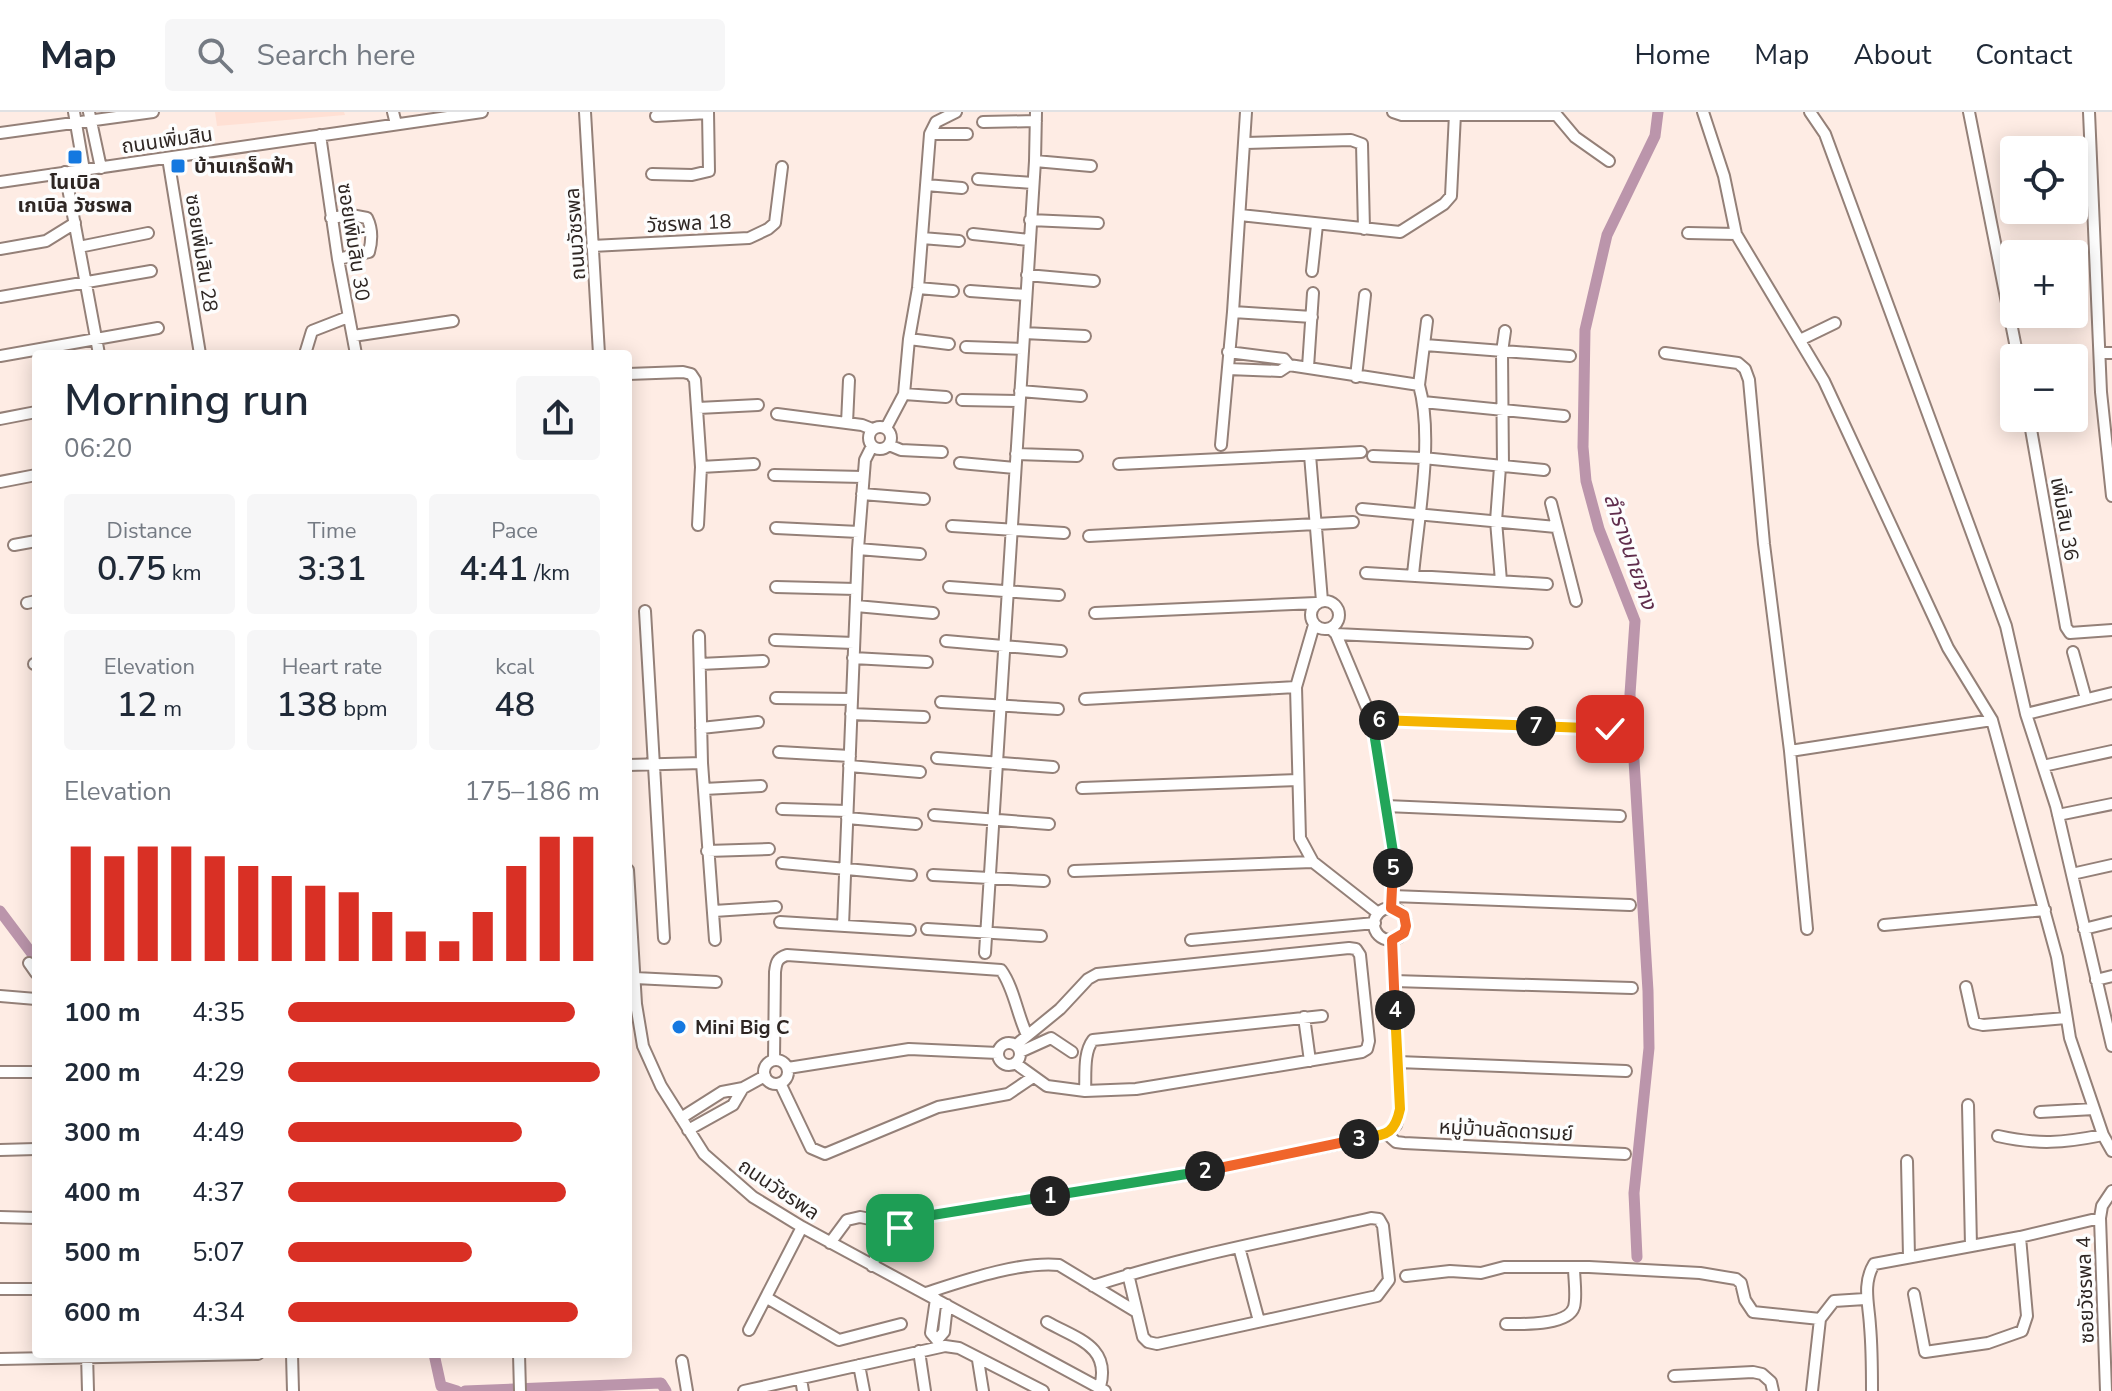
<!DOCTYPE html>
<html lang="en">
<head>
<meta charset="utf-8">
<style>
  body { margin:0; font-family:"Nunito Sans","Noto Sans Thai",sans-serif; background:#f6f6f7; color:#1f2937; height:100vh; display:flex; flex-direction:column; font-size:30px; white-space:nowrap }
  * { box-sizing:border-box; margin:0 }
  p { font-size:26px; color:#747a83 }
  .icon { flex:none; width:44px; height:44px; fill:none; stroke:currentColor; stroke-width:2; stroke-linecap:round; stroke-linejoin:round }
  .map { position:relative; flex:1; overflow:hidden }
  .side { position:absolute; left:32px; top:238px; width:600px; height:1008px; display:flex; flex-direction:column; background:#fff; border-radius:8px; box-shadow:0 4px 20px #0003 }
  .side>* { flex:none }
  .controls { position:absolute; left:2000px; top:24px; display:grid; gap:16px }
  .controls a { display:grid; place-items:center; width:88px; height:88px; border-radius:8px; background:#fff; box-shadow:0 4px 20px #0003; font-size:40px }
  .pin { position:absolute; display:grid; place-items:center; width:68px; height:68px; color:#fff; margin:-34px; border-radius:16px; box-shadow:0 4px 12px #0006 }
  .km { position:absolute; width:40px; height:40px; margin:-20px; border-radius:50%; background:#222; color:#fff; font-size:22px; line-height:40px; text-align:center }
  .round { display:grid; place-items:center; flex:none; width:84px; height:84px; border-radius:8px; background:#f6f6f7 }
  .headline { display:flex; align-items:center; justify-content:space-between; height:136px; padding:0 32px }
  h1 { font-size:44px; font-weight:600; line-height:60px }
  .stats { display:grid; grid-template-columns:repeat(3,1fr); gap:12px; height:136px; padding:8px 32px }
  .stats div { display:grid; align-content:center; border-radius:8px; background:#f6f6f7; text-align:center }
  .stats b { font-size:34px; font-weight:600 }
  .stats small { font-size:22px; font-weight:400 }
  .stats p { font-size:22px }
  .chart { height:224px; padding:16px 32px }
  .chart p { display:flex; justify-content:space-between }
  .chart svg { width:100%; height:144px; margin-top:8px; stroke:#d93025; stroke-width:6 }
  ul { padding:0 32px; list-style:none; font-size:26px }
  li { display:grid; grid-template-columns:128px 96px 1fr; align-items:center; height:60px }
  li i { height:20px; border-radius:10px; background:#d93025 }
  header { display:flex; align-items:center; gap:48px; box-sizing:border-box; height:112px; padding:0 40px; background:#fff; border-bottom:2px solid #e0e1e3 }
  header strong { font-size:38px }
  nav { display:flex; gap:44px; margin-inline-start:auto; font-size:28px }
  .search { width:560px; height:72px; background:#f6f6f7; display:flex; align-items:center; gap:20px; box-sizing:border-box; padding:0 28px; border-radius:8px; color:#747a83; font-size:30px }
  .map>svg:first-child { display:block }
</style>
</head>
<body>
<header>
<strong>Map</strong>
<div class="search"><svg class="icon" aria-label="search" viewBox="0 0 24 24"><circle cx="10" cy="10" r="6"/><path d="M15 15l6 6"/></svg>Search here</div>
<nav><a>Home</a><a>Map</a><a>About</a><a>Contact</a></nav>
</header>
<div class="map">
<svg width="2112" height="1279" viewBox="0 0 2112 1279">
  <rect width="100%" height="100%" fill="#feece4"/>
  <path fill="#ffe0d4" d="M215,0h129l1,3 -128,11z"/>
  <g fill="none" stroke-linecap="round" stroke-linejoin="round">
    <path stroke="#bb95ab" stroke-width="11" d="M0,799l36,48
      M1637,1145l-3,-64 15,-145 -1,-57 -18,-297 5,-73 -36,-92 -13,-48 -3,-34 2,-117 22,-95 48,-99 3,-24
      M434,1242l7,32 16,5
      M465,1279l196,-8 5,8"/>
    <defs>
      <path id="minor" d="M74,0l10,58
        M89,0l12,56
        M393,0l3,12
        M585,0l14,242
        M1393,0l9,3h154
        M1554,0l21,25 34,24
        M1703,0l21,64 12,58 88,147 124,267 44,72 65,237 13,81 33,97 9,16
        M1810,0l15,22 181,492 20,88 30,92 56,240
        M1969,0l49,246
        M2089,0l12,280 11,104
        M656,4l52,-3
        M983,10l53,-1
        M0,21l153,-21
        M930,22h37
        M320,23l18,124 18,95
        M1246,31l105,-3 11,4 2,85
        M168,46l32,196
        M1035,49l56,5
        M65,60l34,182
        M652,62l40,1 17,-4 -1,-59
        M978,67l55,4
        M0,70l482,-70
        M926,73l36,3
        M1240,103l160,17 44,-28 7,-8 4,-82
        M331,106l20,-3 16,3c5,10 5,23 2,34l-31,7
        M1030,108l68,3
        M1688,121l48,1
        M973,122l56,6
        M922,126l37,3
        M592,134l157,-8 19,-9 7,-6 7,-56
        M79,135l69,-14
        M0,137l46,-8 29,-18
        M1312,159l5,-46
        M1027,163l67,6
        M918,176l35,3
        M970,179l56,4
        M0,185l151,-26
        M1233,200l79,5
        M1024,221l61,3
        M353,224l100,-15
        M909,227l40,5
        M1800,228l35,-17
        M1425,233l145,11
        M966,235l56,2
        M1228,240l56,7 5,6 130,20c15,53 -1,134 -6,190
        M1665,241l73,10 7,6 4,11 15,164 26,207 17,178
        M2100,241h12
        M305,242l7,-23 36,-14
        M0,244l158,-28
        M1308,255l5,-74
        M1228,257l52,2 9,-6
        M628,262l55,-2 8,2 4,6 6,87 -3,58
        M1356,265l9,-82
        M1419,273l8,-64
        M1020,279l61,5
        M904,282l42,3
        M962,288l57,1
        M1423,290l141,14
        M698,296l60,-3
        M777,302l85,11 10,4
        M2029,306l37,209 4,6 42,-3
        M0,307l36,-7
        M847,311l2,-43
        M869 326a11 11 0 1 1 22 0a11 11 0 1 1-22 0Z
        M886,316l18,-34 5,-55 9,-51 12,-154 6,-12 20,-10
        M889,333l12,5 41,2
        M1221,333l12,-133 13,-200
        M1016,342l61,2
        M1310,343l12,146
        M1373,344l50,2 121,12
        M960,351l55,5
        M1119,352l242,-12
        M701,355l53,-3
        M1500,355l-4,54 5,60
        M1503,355l-1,-115 3,-21
        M774,363l89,2
        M0,370l36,-7
        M862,382l62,5
        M1551,391l25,98
        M1362,397l194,18
        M952,414l112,7
        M776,416l83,4
        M1089,424l264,-14
        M14,433l22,-4
        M858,437l62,5
        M1366,461l181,11
        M776,475l80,2
        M949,475l110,8
        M1311 503a14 14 0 1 1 28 0a14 14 0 1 1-28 0Z
        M27,491l9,-2
        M856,494l77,7
        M645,499l19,327
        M1095,501l221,-10
        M1314,513l-18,62 4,151 13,24 65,51
        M1332,518l4,4 36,86 21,132 -2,56
        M1336,522l191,9
        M699,524l3,127 13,177
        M775,528l79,3
        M946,529l115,10
        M2073,540l13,47
        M853,546l74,4
        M34,552h2
        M700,552l63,-3
        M776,586l76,1
        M1085,587l211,-12
        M941,590l117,7
        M851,602l73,3
        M2026,602l86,-21
        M1372,608l238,9
        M701,616l57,-6
        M1790,639l202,-31
        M779,640l71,4
        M937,646l116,9
        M628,653l74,-2
        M849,654l71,6
        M2043,654l69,-15
        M1082,676l216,-8
        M704,677l57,-3
        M1386,694l234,10
        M782,697l65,2
        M934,703l115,9
        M2058,703l54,-11
        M847,706l69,6
        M707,739l62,-2
        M782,751l129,12
        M628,758l8,134 7,42 18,40 43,68 49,43 49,30 303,164
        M1074,759l239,-9
        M2072,762l40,-9
        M933,763l111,6
        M1392,784l238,9
        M1374 812a16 16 0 1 1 32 0a16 16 0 1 1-32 0Z
        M714,799l62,-4
        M780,810l130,8
        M1884,813l161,-15
        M843,814l15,-377 7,-89 7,-14
        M927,817l114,7
        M2084,817l28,-7
        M1191,828l184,-17
        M985,841l50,-792 1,-49
        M29,851l7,10
        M635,866l81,4
        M2096,868l16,-4
        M1394,869l238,7
        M1966,875l8,36 9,2 83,-7
        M0,884l36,3
        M1304,905l6,44
        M998 942a11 11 0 1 1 22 0a11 11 0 1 1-22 0Z
        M1020,940l31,-14 21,14
        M774,948l1,-88c1,-9 2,-14 12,-17l214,15c13,18 16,44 26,65
        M764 960a12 12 0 1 1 24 0a12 12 0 1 1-24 0Z
        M1398,950l228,9
        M1015,951l32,23 38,5 51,-2 226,-37 5,-3 2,-8 -9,-86 -4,-6 -7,-1 -252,26 -9,5 -28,30 -44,36
        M788,956l121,-19 89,4
        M0,960h36
        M780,971l31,65 14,6 113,-47 70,-13 25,-17
        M1085,979c1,-16 -2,-38 8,-51l229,-24
        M1968,993l3,141
        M2040,1000l54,-3
        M681,1006l41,-26 21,-4 22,-12
        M688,1018l45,-25 10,-17
        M1387,1022l9,8 8,1 221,11
        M1998,1024c40,9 65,7 105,-1
        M0,1038l36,-1
        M1907,1049l2,96
        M0,1105l36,1
        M830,1131l17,-23 13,-3 20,4 21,-6 7,4 288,-46 191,-39 9,-9 4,-16 -8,-169
        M1239,1135l20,74
        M872,1154l13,-33 21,-8 2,-6
        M1406,1164l44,-5 31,2 23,-6h85l111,6 36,6 5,4 4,17 8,12 67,7
        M1093,1174c91,-30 186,-47 278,-68l8,1 4,7 6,54 -12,16 -220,48 -9,-2 -5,-5 -15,-63
        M0,1177h36
        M926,1181c37,-12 94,-32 133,-28l76,46
        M1914,1182l11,58 63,-9 34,-12 5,-15 -7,-79
        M767,1186l72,42 62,-16
        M936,1187l-5,34 6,7 7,-8 3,-27
        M1047,1210c30,17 64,24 53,65
        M1506,1212c16,0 62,2 68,-17 3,-11 0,-28 0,-40
        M749,1218l53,-103
        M919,1239l6,40
        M87,1242l1,37
        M292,1242l1,37
        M519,1242l1,37
        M0,1247l258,-5
        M978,1248l5,31
        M682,1249l5,30
        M859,1253l5,26
        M1674,1264l79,-4 9,2 9,8 2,9
        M801,1267l2,12
        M744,1279l201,-45 14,2 84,43
        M1812,1279l8,-72 14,-18 31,-2
        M1872,1279c0,-21 0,-43 -2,-65 -1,-21 -8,-42 4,-62l146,-27 80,-19
        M2106,1279l-6,-173 2,-12 10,-15"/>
    </defs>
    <use href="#minor" stroke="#948078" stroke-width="14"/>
    <use href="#minor" stroke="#fff" stroke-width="10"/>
  </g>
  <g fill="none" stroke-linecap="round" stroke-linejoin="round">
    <defs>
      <path id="split-1" d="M900,1116l6,-3 2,-6 142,-23"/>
      <path id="split-2" d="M1050,1084l155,-25"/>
      <path id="split-3" d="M1205,1059l154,-32"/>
      <path id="split-4" d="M1359,1027c25,-5 35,-2 41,-30l-5,-99"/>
      <path id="split-5" d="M1393,756l-2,40 13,7 2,11 -2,7 -12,7 3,70"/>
      <path id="split-6" d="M1379,608h-7l21,132v16"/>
      <path id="split-7" d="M1379,608l157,6"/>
      <path id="split-8" d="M1536,614l74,3"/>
    </defs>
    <use href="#split-1" stroke="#fff" stroke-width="16"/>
    <use href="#split-2" stroke="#fff" stroke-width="16"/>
    <use href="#split-3" stroke="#fff" stroke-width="16"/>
    <use href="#split-4" stroke="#fff" stroke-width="16"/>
    <use href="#split-5" stroke="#fff" stroke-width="16"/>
    <use href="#split-6" stroke="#fff" stroke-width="16"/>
    <use href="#split-7" stroke="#fff" stroke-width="16"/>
    <use href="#split-8" stroke="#fff" stroke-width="16"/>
    <use href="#split-1" stroke="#22a559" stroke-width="10"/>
    <use href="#split-2" stroke="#22a559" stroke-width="10"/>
    <use href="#split-3" stroke="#f0652b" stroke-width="10"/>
    <use href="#split-4" stroke="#f5b400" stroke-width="10"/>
    <use href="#split-5" stroke="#f0652b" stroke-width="10"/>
    <use href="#split-6" stroke="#22a559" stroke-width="10"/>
    <use href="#split-7" stroke="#f5b400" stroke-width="10"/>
    <use href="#split-8" stroke="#f5b400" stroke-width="10"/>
  </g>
  <g fill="#1478e0" stroke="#fdfdfd" stroke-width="3">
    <rect x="67" y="37" width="16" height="16" rx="4"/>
    <rect x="170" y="46" width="16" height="16" rx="4"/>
    <circle cx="679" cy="915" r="8"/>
  </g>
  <g text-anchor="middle" stroke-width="7" stroke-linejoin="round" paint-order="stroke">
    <g font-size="20" fill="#2e2623" stroke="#fdfdfd">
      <text transform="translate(167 28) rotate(-8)" y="7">ถนนเพิ่มสิน</text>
      <text transform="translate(689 111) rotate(-3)" y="7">วัชรพล 18</text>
      <text transform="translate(575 122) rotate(-94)" y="7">ถนนวัชรพล</text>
      <text transform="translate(354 130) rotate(81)" y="7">ซอยเพิ่มสิน 30</text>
      <text transform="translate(202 141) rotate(81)" y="7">ซอยเพิ่มสิน 28</text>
      <text transform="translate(2065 407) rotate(80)" y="7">เพิ่มสิน 36</text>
      <text transform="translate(1506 1018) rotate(3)" y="7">หมู่บ้านลัดดารมย์</text>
      <text transform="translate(779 1077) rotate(34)" y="7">ถนนวัชรพล</text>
      <text transform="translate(2085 1178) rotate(-92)" y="7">ซอยวัชรพล 4</text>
    </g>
    <g font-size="20" font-weight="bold" fill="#2e2623" stroke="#fdfdfd" text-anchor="start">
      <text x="194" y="61">บ้านเกร็ดฟ้า</text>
      <text x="75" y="77" text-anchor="middle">โนเบิล<tspan x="75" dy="23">เกเบิล วัชรพล</tspan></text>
      <text x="695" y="922">Mini Big C</text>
    </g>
    <g font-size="22" font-style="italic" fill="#602e4d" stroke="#fdfdfd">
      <text transform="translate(1631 439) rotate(71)" y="8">ลำรางนายจาง</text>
    </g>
  </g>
</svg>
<div class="controls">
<a><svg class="icon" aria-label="locate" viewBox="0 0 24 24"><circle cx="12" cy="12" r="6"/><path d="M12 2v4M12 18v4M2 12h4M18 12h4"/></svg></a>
<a>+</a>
<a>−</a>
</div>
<div class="pin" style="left:900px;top:1116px;background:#1e9e55"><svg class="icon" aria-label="arrive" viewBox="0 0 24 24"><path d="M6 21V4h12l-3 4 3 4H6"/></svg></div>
<div class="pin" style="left:1610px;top:617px;background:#d93025"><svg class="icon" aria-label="check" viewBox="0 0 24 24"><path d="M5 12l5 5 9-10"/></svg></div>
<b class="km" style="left:1050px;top:1084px">1</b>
<b class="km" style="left:1205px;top:1059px">2</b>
<b class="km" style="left:1359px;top:1027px">3</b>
<b class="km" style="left:1395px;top:898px">4</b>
<b class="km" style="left:1393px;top:756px">5</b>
<b class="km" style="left:1379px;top:608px">6</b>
<b class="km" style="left:1536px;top:614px">7</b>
<section class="side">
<div class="headline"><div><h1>Morning run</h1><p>06:20</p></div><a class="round"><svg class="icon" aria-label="share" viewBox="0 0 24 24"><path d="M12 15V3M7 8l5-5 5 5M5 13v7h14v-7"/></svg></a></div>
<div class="stats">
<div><p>Distance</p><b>0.75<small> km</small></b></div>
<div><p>Time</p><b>3:31</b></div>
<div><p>Pace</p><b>4:41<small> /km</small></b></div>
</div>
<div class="stats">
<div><p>Elevation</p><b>12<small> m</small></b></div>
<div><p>Heart rate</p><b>138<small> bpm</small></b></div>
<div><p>kcal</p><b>48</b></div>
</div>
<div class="chart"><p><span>Elevation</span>175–186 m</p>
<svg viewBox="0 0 160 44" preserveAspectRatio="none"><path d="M5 44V9M15 44V12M25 44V9M35 44V9M45 44V12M55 44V15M65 44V18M75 44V21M85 44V23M95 44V29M105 44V35M115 44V38M125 44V29M135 44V15M145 44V6M155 44V6"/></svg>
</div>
<ul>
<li><b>100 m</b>4:35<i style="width:92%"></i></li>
<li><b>200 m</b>4:29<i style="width:100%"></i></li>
<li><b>300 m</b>4:49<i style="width:75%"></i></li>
<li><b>400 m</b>4:37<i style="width:89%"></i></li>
<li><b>500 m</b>5:07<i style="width:59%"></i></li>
<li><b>600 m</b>4:34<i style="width:93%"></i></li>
</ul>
</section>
</div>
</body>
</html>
